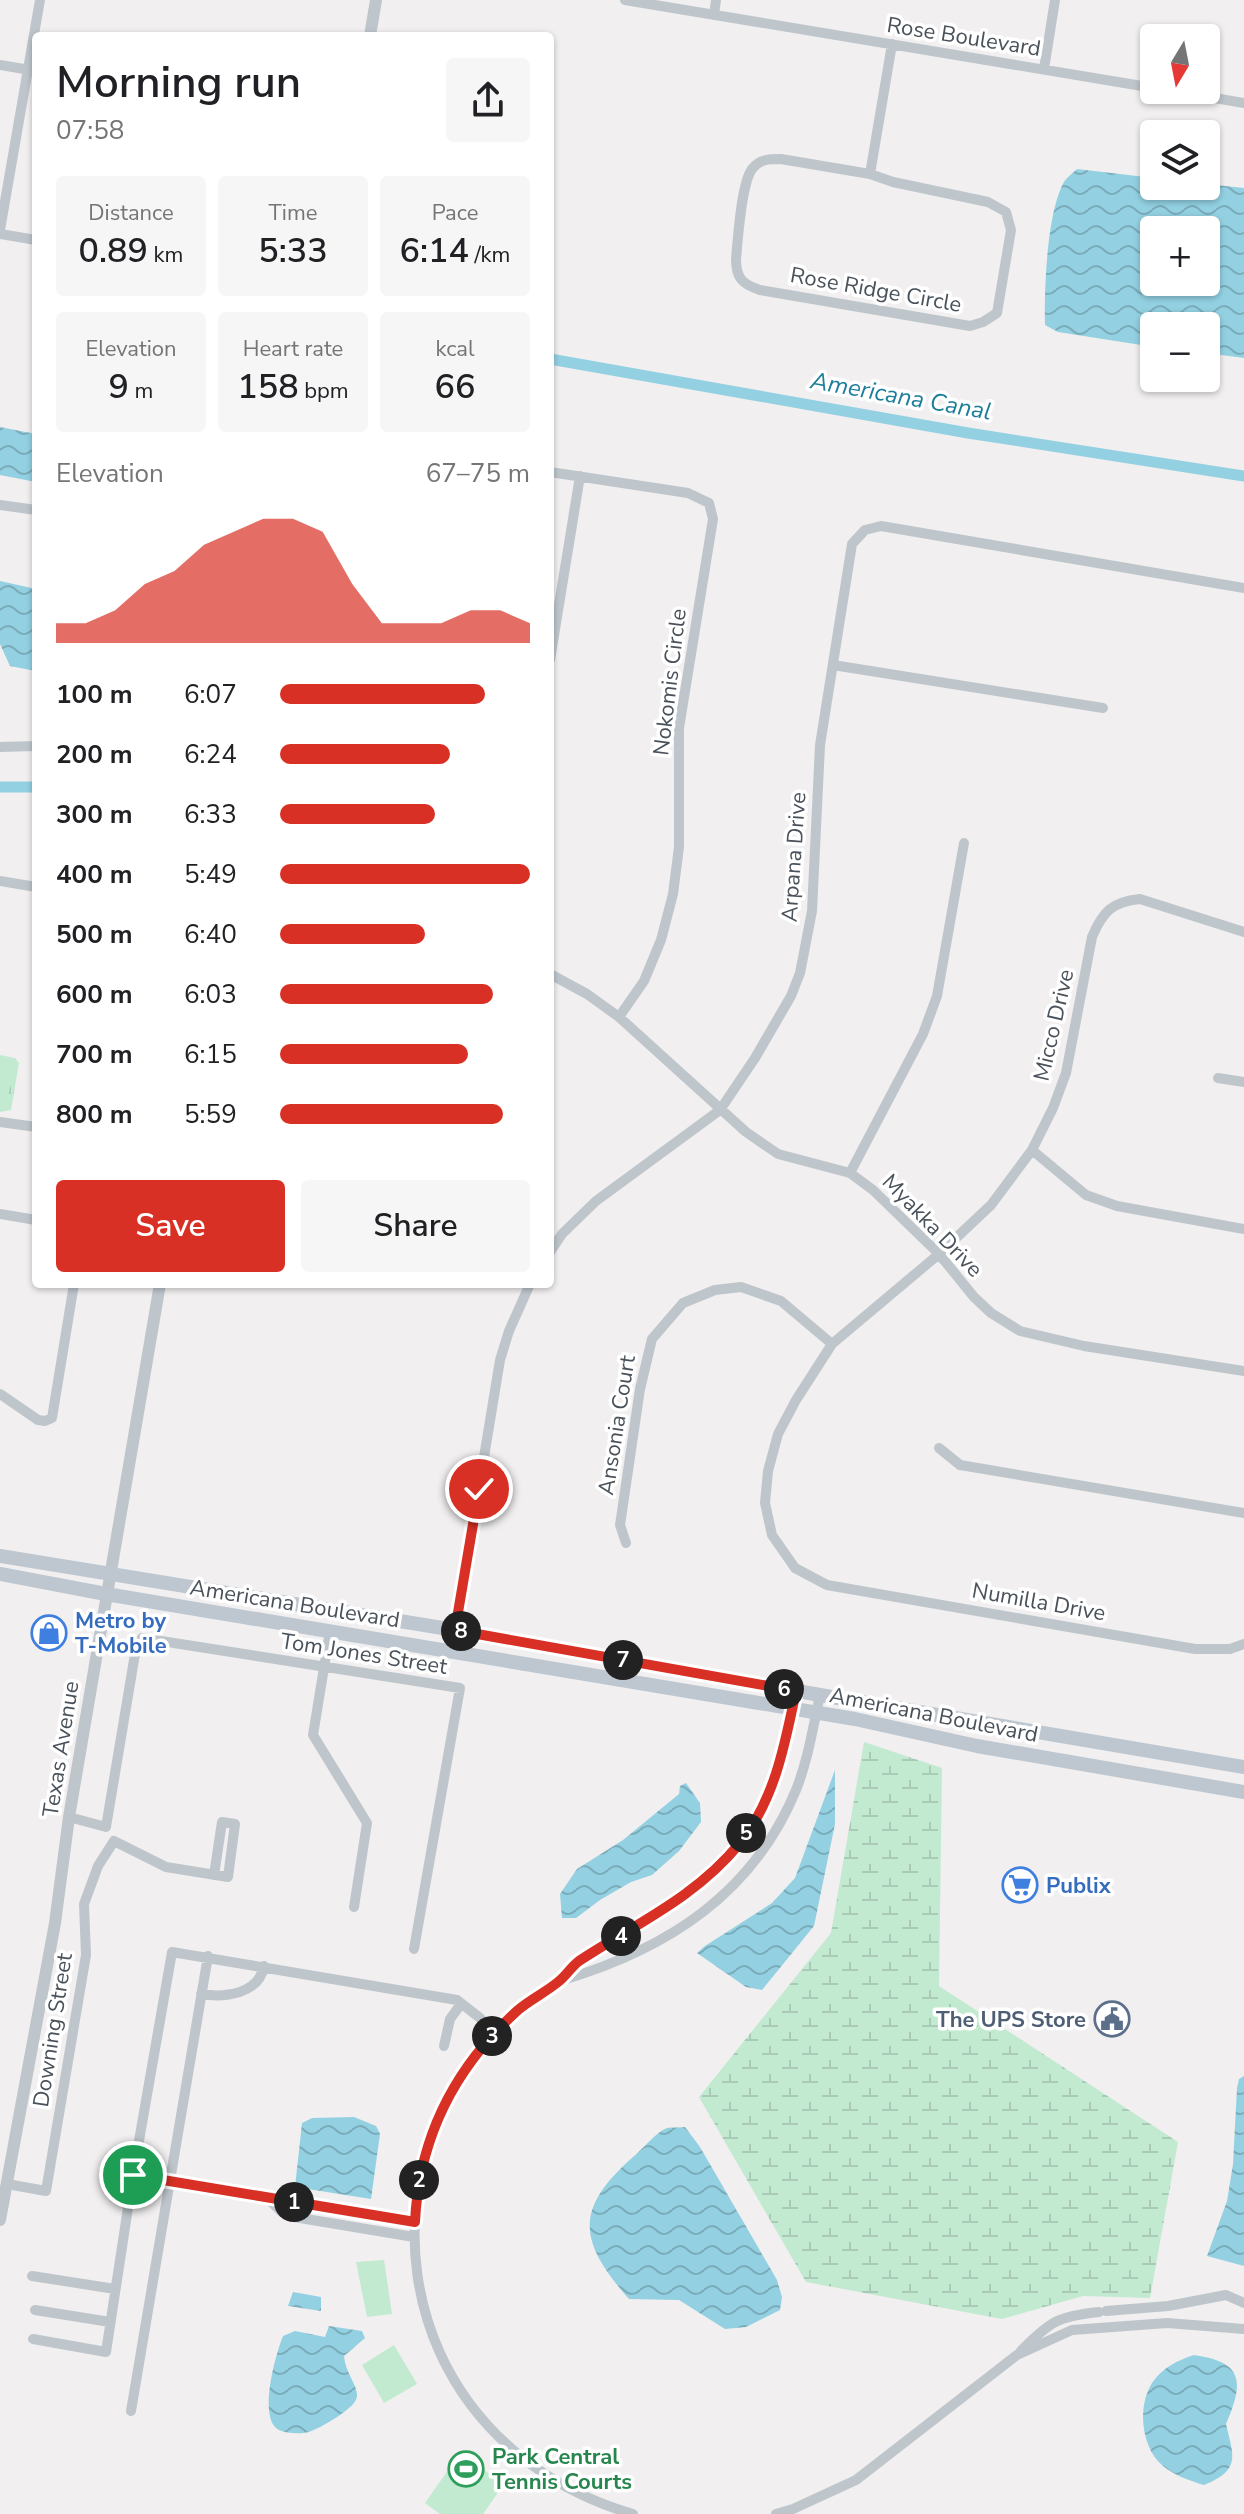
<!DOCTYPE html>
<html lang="en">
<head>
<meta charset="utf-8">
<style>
  body { margin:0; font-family:"Nunito Sans",sans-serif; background:#f6f6f6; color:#202124; height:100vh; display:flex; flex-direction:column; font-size:30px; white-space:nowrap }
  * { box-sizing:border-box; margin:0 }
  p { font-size:26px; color:#757577 }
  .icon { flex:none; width:44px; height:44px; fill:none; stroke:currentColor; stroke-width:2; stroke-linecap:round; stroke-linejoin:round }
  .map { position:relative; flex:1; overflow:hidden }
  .side { position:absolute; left:32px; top:32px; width:522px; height:1256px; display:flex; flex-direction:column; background:#fff; border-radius:8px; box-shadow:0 2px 6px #0004 }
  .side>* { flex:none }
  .needle { width:52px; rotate:190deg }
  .tools { position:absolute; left:1140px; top:24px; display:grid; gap:16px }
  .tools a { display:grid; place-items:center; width:80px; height:80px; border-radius:8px; background:#fff; box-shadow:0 2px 6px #0004; font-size:40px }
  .pin { position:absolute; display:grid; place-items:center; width:68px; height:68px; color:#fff; margin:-34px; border:4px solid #fff; border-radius:50%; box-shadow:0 2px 8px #0007 }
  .km { position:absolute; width:40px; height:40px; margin:-20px; border-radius:50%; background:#222; color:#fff; font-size:22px; line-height:40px; text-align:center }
  .round { display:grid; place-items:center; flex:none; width:84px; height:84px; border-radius:8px; background:#f6f6f6 }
  .overview { display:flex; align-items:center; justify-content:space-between; height:136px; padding:0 24px }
  h1 { font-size:44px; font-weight:600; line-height:60px }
  .stats { display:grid; grid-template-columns:repeat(3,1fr); gap:12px; height:136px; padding:8px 24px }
  .stats div { display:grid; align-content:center; border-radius:8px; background:#f6f6f6; text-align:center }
  .stats b { font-size:34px; font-weight:600 }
  .stats small { font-size:22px; font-weight:400 }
  .stats p { font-size:22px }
  .chart { height:224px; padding:16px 24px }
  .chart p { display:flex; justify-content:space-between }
  .chart svg { width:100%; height:144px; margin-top:8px; fill:#d93025; opacity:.7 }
  .primary-button { display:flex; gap:16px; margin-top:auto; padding:16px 24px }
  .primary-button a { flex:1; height:92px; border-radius:8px; background:#d93025; color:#fff; font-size:32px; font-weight:600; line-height:92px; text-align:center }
  .primary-button a+a { background:#f6f6f6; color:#202124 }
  ul { padding:0 24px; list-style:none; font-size:26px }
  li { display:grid; grid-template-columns:128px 96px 1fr; align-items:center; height:60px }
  li i { height:20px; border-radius:10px; background:#d93025 }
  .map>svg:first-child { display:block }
</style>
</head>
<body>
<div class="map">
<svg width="1244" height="2514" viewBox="0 0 1244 2514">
  <defs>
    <pattern id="wetland-marsh" width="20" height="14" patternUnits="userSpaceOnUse" patternTransform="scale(2)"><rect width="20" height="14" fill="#c2ead1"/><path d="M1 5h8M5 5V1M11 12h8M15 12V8" fill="none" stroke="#a8cab6"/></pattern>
    <pattern id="park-tufts" width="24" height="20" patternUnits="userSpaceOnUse" patternTransform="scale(2)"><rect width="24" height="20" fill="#c2ead1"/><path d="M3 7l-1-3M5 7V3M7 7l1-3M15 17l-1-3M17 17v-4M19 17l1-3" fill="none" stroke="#a8cab6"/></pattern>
    <pattern id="water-waves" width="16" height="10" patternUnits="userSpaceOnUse" patternTransform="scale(2)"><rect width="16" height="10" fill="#93d1e2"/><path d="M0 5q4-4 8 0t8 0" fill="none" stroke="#7aacba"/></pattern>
  </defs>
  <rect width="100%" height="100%" fill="#f1efef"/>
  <path fill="url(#wetland-marsh)" d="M864,1742l78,26 -3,218 239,156 -28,156 -67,-2 -81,23 -196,-37 -107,-185 132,-164z"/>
  <path fill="url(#park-tufts)" d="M0,1055l15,3 4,5 -8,47 -11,2z"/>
  <path fill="#c2ead1" d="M0,1063l14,3 -7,38 -7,-1z
    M384,2260l8,54 -25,3 -11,-55z
    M394,2345l23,39 -33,19 -22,-38z
    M460,2453l44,31 -21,30h-43l-15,-11z"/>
  <path fill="url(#water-waves)" fill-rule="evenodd" d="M1077,169l77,9v8h52v-2l38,4v170l-38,-5v-27h-52v21l-96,-15 -13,-7c-1,-36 2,-113 19,-143 3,-5 9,-9 13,-13zM1154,230h52v52h-52z
    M0,427l36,7v48l-36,-7z
    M0,581l36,8v82l-26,-5 -10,-22z
    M835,1770v54l-21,102 -52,64 -16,-3 -49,-34 8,-7 67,-43 23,-25z
    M686,1783l14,20 1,19 -22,29 -27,24 -21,7 -31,18 -24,18h-14l-2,-24 17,-25 46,-29 56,-46 1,-8z
    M1244,2076v190l-37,-10 20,-55 6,-37 4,-76 2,-9z
    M354,2117l22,9 4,8 -9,65 -76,-12 7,-64 10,-5z
    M685,2127l15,20 77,133 5,17 -2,13 -34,17 -21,2 -46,-29 -50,-1c-51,-58 -55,-90 4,-142 10,-8 22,-24 34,-29 5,-1 13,0 18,-1z
    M293,2292l28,5v14l-33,-5z
    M329,2326l33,5 3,7 -21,18c1,16 14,30 13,40 0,12 -37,32 -48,36 -8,2 -22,2 -30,-2 -22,-11 -3,-77 4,-94l12,-5 30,6z
    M1194,2355c50,7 50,27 32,69 7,31 16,46 -22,61 -14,-4 -30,-10 -41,-19 -22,-18 -26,-59 -11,-83 10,-15 26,-23 42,-28z"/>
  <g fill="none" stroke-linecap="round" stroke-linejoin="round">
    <path stroke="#93d1e2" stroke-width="11" d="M550,359l418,74 276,43
      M0,787h36"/>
    <path stroke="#bec6cc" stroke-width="10" d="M625,0l529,88
      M714,15l2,-15
      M0,65l36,6
      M1044,69l11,-69
      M1168,90l76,13
      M781,159l89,15 23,8 95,20 18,10 5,18 -14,83 -14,9 -13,4 -210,-36c-18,-6 -24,-12 -24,-31 2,-20 5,-75 16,-90 7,-10 18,-10 29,-10z
      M870,174l22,-130
      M0,230l40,-230
      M0,234l36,6
      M550,472l138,21 21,10 4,16 -34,209v119l-6,47 -12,46 -17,41 -25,36
      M0,505l36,5
      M550,660l30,-184
      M833,665l270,43
      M0,747l36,-1
      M0,881l36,6
      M1244,932l-104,-33c-28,3 -37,12 -48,38l-26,136 -13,35 -21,42 -41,55 -52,49 -107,90 -36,56 -18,34 -10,37 -3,32 7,32 23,33 32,17 368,64h35l14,-5
      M550,974l37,20 32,23 127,115 32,22 72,19 23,17 66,64 35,43 17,16 29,18 64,15 160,25
      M1218,1078l26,4
      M0,1122l36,5
      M1032,1150l54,45 31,11 127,23
      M850,1173l73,-139 14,-38 27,-153
      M0,1214l36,6
      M550,1252l12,-18 34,-33 124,-91 35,-52 36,-62 9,-23 12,-62 8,-166 32,-201 13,-14 16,-4 363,62
      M0,1394l38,26 7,1 7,-3 22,-134
      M939,1448l21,17 284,48
      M626,1543l-6,-18 20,-136 12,-50 31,-36 32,-13 26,-3 40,14 51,43
      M330,1631l-17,104 54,88 -13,84
      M452,1651l48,-291 9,-29 21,-47
      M69,1817l37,10 30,-179 6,-10 318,50 -46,261
      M563,1980c104,-31 190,-86 233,-190 12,-30 17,-63 24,-95
      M201,1994c24,4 58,0 63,-28
      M444,2046l6,-27 11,-15
      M133,2175l282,47
      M7,2184l39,7 40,-236 -2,-51 14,-38 16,-25 52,26 62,10 7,-53 -13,-2 -8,53
      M268,2199l14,13 12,5 120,20
      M32,2276l83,13
      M35,2310l75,12
      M1106,2311l62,-5 58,-11 18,8
      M33,2339l73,13 27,-177 39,-223 285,48 23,18 14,16
      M1021,2351c29,-30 38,-35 78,-39
      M131,2411l77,-455
      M633,2514c-84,-24 -156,-80 -193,-161 -45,-99 -30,-223 42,-306 11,-13 25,-27 38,-38 12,-11 28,-18 40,-28 6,-5 10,-13 16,-18 19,-16 46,-27 68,-40 36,-20 70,-48 96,-81 35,-44 45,-98 56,-151
      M776,2514l17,-5 63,-29 161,-125 55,-25 95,-7 77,6"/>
    <path stroke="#bec6cc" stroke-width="12" d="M370,36l6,-36
      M0,2220l55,-297 14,-106 91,-533"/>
    <path stroke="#bec7d0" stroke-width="14" d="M0,1556l455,74 365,65 424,72
      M0,1574l106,20 749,125 122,27 267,46"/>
  </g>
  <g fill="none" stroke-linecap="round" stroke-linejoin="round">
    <defs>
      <path id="route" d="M133,2175l282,47c4,-85 41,-156 103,-212 13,-11 28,-18 40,-28 8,-6 13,-15 21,-21 58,-38 116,-63 161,-118 35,-44 45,-99 56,-152l-341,-61 24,-141"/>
    </defs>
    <use href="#route" stroke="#fff" stroke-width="16"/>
    <use href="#route" stroke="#d93025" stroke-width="10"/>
  </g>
  <defs>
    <symbol id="shop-ring" viewBox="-11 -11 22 22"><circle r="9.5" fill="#fff" stroke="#3f7fe0" stroke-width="1.5"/><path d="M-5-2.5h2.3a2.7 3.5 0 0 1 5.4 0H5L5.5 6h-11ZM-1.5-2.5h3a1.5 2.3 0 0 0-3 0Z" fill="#3f7fe0"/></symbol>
    <symbol id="supermarket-ring" viewBox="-11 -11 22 22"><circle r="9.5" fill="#fff" stroke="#3f7fe0" stroke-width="1.5"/><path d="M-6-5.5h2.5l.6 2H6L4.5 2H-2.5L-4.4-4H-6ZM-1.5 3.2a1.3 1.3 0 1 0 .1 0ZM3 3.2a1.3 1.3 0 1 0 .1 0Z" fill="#3f7fe0"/></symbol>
    <symbol id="civic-ring" viewBox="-11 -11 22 22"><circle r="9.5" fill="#fff" stroke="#5c6f8a" stroke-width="1.5"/><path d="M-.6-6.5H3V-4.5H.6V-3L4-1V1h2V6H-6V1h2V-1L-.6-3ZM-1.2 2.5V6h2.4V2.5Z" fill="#5c6f8a"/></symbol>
    <symbol id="stadium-ring" viewBox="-11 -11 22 22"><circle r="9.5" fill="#fff" stroke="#2e9e5b" stroke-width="1.5"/><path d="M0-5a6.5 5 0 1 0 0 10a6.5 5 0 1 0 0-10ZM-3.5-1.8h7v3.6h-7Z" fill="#2e9e5b"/></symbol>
  </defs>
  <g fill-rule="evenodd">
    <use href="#shop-ring" x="29" y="1613" width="40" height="40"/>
    <use href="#supermarket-ring" x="1000" y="1865" width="40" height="40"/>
    <use href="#civic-ring" x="1092" y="1999" width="40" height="40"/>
    <use href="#stadium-ring" x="446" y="2449" width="40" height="40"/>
  </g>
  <g text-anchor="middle" stroke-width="7" stroke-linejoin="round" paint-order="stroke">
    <g font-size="22" fill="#49515a" stroke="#fff">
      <text transform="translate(964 36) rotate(9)" y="8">Rose Boulevard</text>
      <text transform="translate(876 289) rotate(10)" y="8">Rose Ridge Circle</text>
      <text transform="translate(669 682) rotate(-83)" y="8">Nokomis Circle</text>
      <text transform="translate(793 857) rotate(-86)" y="8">Arpana Drive</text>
      <text transform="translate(1053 1025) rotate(-77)" y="8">Micco Drive</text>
      <text transform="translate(933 1225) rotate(46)" y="8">Myakka Drive</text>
      <text transform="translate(616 1425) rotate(-81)" y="8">Ansonia Court</text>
      <text transform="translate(1039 1601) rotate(10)" y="8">Numilla Drive</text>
      <text transform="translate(295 1603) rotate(9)" y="8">Americana Boulevard</text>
      <text transform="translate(364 1653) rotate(9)" y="8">Tom Jones Street</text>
      <text transform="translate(934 1714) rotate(11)" y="8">Americana Boulevard</text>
      <text transform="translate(60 1749) rotate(-81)" y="8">Texas Avenue</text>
      <text transform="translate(52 2030) rotate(-81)" y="8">Downing Street</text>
    </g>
    <g font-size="22" font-weight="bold" fill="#366cbe" stroke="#fff" text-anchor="start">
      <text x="75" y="1628">Metro by<tspan x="75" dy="25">T-Mobile</tspan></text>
      <text x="1046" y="1893">Publix</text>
    </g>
    <g font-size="22" font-weight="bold" fill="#4e5e75" stroke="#fff" text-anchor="end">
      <text x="1086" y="2027">The UPS Store</text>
    </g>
    <g font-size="22" font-weight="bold" fill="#27864d" stroke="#fff" text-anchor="start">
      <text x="492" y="2464">Park Central<tspan x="492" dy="25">Tennis Courts</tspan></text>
    </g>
    <g font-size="24" font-style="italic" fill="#1c7e99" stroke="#fff">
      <text transform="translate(901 396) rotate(10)" y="8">Americana Canal</text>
    </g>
  </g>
</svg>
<div class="tools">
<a><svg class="needle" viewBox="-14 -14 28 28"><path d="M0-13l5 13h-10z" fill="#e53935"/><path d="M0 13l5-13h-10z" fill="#757577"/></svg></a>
<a><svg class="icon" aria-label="layers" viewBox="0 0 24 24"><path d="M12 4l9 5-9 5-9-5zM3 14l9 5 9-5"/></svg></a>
<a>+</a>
<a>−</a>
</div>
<div class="pin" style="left:133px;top:2175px;background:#1e9e55"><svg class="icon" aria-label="arrive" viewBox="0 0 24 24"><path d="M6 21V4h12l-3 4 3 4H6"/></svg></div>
<div class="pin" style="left:479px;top:1489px;background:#d93025"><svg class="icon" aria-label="check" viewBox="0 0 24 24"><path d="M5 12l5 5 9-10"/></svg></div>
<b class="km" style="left:294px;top:2202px">1</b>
<b class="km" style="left:419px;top:2180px">2</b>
<b class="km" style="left:492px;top:2036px">3</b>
<b class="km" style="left:621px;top:1936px">4</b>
<b class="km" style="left:746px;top:1833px">5</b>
<b class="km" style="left:784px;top:1689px">6</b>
<b class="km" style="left:623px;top:1660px">7</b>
<b class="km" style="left:461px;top:1631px">8</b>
<section class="side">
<div class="overview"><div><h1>Morning run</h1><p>07:58</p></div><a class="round"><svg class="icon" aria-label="share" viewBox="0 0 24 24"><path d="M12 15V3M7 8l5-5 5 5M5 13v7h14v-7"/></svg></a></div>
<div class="stats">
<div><p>Distance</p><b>0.89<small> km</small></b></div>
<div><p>Time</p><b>5:33</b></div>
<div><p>Pace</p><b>6:14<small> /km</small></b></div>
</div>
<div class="stats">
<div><p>Elevation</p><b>9<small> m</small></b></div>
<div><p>Heart rate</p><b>158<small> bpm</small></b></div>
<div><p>kcal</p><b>66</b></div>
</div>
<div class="chart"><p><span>Elevation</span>67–75 m</p>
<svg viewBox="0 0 160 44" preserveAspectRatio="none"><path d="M0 44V38L10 38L20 34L30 26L40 22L50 14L60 10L70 6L80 6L90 10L100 26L110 38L120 38L130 38L140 34L150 34L160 38V44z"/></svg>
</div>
<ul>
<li><b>100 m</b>6:07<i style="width:82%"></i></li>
<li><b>200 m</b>6:24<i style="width:68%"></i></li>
<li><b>300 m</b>6:33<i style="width:62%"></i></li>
<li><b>400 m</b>5:49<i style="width:100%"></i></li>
<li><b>500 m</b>6:40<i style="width:58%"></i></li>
<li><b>600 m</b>6:03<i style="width:85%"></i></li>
<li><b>700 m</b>6:15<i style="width:75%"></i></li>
<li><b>800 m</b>5:59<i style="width:89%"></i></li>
</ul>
<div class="primary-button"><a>Save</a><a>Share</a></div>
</section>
</div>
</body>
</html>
